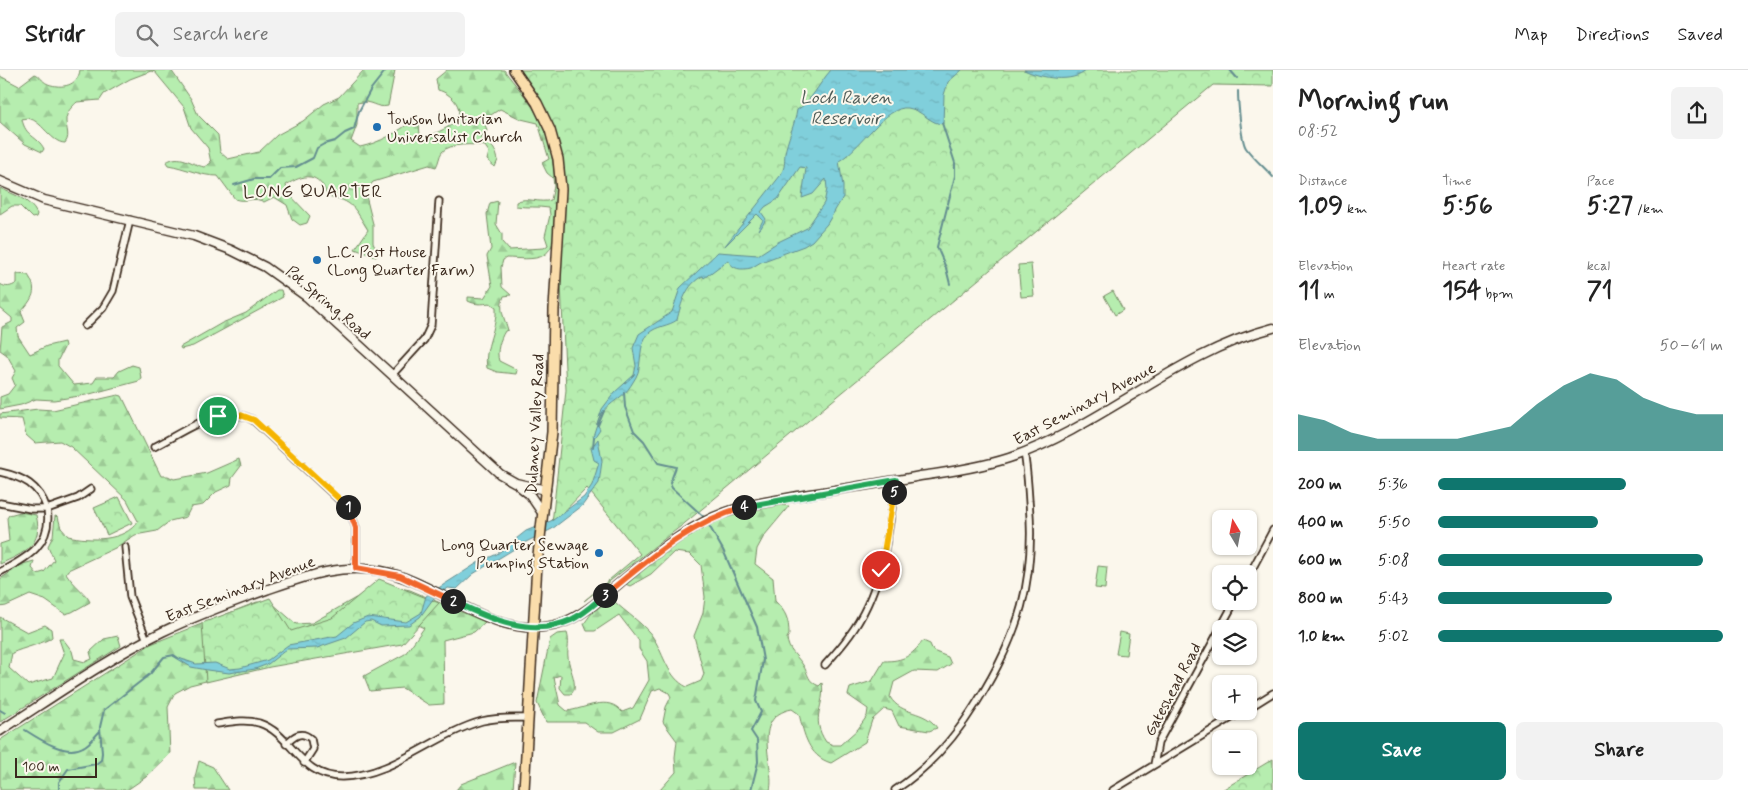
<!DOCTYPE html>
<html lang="en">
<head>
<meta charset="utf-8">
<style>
  body { margin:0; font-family:Mynerve,sans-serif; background:#f2f2f2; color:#222; height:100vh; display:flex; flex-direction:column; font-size:19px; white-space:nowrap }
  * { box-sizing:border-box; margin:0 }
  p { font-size:16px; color:#767676 }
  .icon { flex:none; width:28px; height:28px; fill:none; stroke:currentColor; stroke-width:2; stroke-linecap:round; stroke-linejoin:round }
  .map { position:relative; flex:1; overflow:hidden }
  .panel { display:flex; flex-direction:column; background:#fff; width:475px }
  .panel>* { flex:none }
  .needle { width:32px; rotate:350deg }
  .fabs { position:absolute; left:1212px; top:440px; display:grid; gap:10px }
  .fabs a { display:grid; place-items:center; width:45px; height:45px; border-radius:8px; background:#fff; box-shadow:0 1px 4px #0004; font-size:25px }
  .scale { position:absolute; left:15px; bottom:12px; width:82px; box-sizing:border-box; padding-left:5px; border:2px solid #3b2a1e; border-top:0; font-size:14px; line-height:18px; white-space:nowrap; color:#3b2a1e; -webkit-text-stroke:4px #fbf7ec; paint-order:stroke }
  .pin { position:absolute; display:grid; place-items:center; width:42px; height:42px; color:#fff; margin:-21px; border:2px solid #fff; border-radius:50%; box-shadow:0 1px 5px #0007 }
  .km { position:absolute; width:25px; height:25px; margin:-12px; border-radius:50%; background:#222; color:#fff; font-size:14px; line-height:25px; text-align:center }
  .round { display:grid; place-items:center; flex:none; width:52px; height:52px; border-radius:8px; background:#f2f2f2 }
  .head { display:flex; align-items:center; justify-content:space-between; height:85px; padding:0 25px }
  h1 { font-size:28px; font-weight:800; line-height:38px }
  .stats { display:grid; grid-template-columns:repeat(3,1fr); gap:8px; height:85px; padding:5px 25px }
  .stats div { display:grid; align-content:center }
  .stats b { font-size:25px; font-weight:800 }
  .stats small { font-size:14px; font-weight:400 }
  .stats p { font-size:14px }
  .chart { height:140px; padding:10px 25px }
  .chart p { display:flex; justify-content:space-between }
  .chart svg { width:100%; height:90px; margin-top:5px; fill:#0f766e; opacity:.7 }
  .cta { display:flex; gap:10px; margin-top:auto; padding:10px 25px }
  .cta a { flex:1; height:58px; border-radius:8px; background:#0f766e; color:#fff; font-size:20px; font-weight:800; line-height:58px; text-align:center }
  .cta a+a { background:#f2f2f2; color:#222 }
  ul { padding:0 25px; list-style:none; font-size:16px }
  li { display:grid; grid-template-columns:80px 60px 1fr; align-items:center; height:38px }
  li i { height:12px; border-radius:6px; background:#0f766e }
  header { display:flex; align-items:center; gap:30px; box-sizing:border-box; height:70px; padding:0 25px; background:#fff; border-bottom:1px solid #e0e0e0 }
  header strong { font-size:24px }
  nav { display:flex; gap:28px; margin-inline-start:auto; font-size:18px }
  .search { width:350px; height:45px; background:#f2f2f2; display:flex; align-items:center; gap:12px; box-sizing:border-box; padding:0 18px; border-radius:8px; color:#767676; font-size:19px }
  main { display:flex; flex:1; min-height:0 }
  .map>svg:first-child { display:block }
</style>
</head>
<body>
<header>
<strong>Stridr</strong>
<div class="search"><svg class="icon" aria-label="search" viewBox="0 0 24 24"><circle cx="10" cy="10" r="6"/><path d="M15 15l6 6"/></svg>Search here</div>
<nav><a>Map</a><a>Directions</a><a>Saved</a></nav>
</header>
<main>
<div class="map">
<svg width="1273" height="720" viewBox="0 0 1273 720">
  <defs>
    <pattern id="forest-firs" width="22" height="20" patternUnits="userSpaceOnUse" patternTransform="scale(1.25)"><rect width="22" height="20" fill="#b6edaf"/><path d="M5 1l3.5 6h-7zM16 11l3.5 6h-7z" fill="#9dcb96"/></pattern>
    <pattern id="park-crowns" width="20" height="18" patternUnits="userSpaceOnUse" patternTransform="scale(1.25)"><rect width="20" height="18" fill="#b6edaf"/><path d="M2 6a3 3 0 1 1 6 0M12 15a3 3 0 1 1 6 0" fill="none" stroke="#9dcb96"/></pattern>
    <pattern id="water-ripples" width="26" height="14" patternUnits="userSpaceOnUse" patternTransform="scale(1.25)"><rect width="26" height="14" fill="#80cfdb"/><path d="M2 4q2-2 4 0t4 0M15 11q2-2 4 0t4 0" fill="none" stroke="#70b2bc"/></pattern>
  </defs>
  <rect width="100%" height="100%" fill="#fbf7ec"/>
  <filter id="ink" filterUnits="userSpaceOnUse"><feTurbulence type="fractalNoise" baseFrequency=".02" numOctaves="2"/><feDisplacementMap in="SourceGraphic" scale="10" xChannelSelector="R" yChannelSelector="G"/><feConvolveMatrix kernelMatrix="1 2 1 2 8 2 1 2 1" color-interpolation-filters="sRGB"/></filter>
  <g filter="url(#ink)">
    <path fill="#b6edaf" stroke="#788c66" d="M1031,194l3,32 -13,1 -3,-32z
      M1113,221l10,19 -8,5 -11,-19z
      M1098,496l9,1 -2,22 -10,-1z
      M1120,562l9,2 -3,21 -10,-1z"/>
    <path fill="url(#forest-firs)" stroke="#788c66" d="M80,0h91l20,29 7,16 20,20 2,17 8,7 31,-7 18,-17 26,-14 21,-17 15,-7 25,-27h31l-7,36c-13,3 -16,-7 -31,-3v22l-6,16 9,6c19,-4 39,-15 54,-28l5,3 1,14 5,3c8,-6 21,-9 28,-16 15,-13 -2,-30 -15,-33l-2,-11 11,-9h57c10,14 24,28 32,43 18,32 21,67 19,103 0,14 1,31 -11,39 -9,6 -27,3 -38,3l-3,2 -2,7 1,20 9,8 -7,1c-6,13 1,23 4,34l-3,1c-5,8 -9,21 -6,30l18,9 -1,4 -19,-2 -10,-4c-4,-20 11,-40 9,-61l-6,-4c-8,1 -14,2 -22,-2v-4l16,1 8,-12 -5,-30 4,-7 -4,-35 3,-11 8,-2 -2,23 6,10v8l7,8 35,-2 4,-3 -3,-9 5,-21 -1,-7c-11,-2 -22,0 -33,-2v-4c10,-6 24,2 35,-2l3,-14 -1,-8 -6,-5 -5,-10 7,-4 -11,-36 -17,-4 -21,-10 -12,8 -3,7 2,7 -6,6 1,4c11,5 13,7 16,19l-3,7 -8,-7 2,-8 -4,-6c-10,-2 -36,-3 -43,6 -3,4 -3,10 -6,15l-7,-2 -56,17 -5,6 -2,8 7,28v19l5,11 -2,3 -21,-8 13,-19c-14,-22 -14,-29 -41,-34 -8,-25 -23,-22 -41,-11l2,8 22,23 -3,7 -7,2 -8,-6 -5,-14 -13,-8 -10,5c-10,-6 -20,1 -29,-3l-17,-23c-18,0 -32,-8 -50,-11l-2,-3c14,-9 25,2 38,5l7,-4 -3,-15 -17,-20 -7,-21 -29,-35 -4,-1 -21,8 -26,15 -4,6 -23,2c-3,3 -9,8 -10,13 -4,9 5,20 -2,28 -16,0 -26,-30 -43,-24 3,18 16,17 22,30l-2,3 -17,-8 -25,-22v-46l19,10 16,-12c6,2 6,7 13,10 14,5 30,2 32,-14z
      M0,118c14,7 30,11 37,26l-1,3 -4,1 -12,-12h-8l-12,8z
      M17,204l11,1c11,16 4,24 -7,37l4,10 -8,6 1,8 12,18 17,-8 17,-4 1,4 -7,14v6l16,19 19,-2 4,-6h17l5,-6 13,-6 7,2 2,11 -2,3 -53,14 -32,5 -18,-1 -15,6 -21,4v-12l8,-3 7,-9 -3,-7 4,-7 -9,-16 -7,-5 2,-23 10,-5v-4l-12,-10v-24c6,4 11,3 17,-1z
      M277,220h4l2,7 -90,49 -12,3 -1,-2 42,-24 24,-10z
      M118,325l4,1 39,80h7l6,3 33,-6 32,-14 2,7 -9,12 -1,7 -15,7 -13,13 -12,2 -5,10 -16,4 -13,10 -22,4 -20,13 -47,22 -2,3c7,12 21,21 24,29l-18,10 -7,2 -20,-14 -15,-5 -24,11 -6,1v-28l23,-15 11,-3 -2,7 5,6 7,-2 10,-12 -6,-14 5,-10 2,-20 3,1 3,11 7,8c21,5 57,6 70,-15l-11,-21 -56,-53 -11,-6 -25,2 -9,-8 -4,-16 -22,-1v-4l38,-5 15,1z
      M782,435l7,1 -25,30 -7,13 -2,15 18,14 2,23c11,11 14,18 14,34l-2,3c1,13 9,16 16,27 6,10 4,16 16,21l3,-3c4,23 -13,34 4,59l7,3h7l18,-16 9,-13 1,-7 -20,-14 2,-7 22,-7 12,-20c20,0 27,-5 39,-20l7,3 3,7 15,6 3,7 -13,8 -24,-1 -20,11 -4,15c11,19 35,12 47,31l-8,3 -30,-5 -7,-15 -8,-2 -12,11 -7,22 -34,21c-23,-7 -27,-29 -32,-49l-7,-5c-43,8 -16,58 -22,81h-110l16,-18 -1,-15 2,-16 -14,-19 3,-15 5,-10 -2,-4 -9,-5 -8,3 -12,28 -26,13h-16l-14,-10h-38l-9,-19 13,-64 7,-5 10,-1c3,9 0,16 1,24 1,12 8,21 6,33l-3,4h-6l-5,-6 1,-13 -7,2 6,28 7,6c18,-2 41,-17 55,1l11,-4 16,-28 -2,-19 -8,-12v-8l-20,-26 -24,16h-8l-3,-7c7,-11 16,-22 30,-23 11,11 33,25 40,38 10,16 14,39 33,48l14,-6 3,-7 -10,-38 9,-23 2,-16 -4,-32 -11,-11 -16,-2 -23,22 -21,12 -7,-3c27,-21 54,-45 85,-59 23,-11 49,-14 74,-19z
      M20,442l16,3c8,30 -12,38 -36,49v-20l9,-3 -2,-23 2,-3z
      M380,514l30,6 75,32 -11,10 -31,8 1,64 -15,1 -27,-17 -32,3 -6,-15 41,-22 19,-26 -15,-7 -44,20 -175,44 -15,8 -7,14 2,47 -24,23 -19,13h-127v-50l151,-96 106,-42 15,1 24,21 16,-1z
      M0,547l27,15 18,-7 6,4 1,8c-6,6 -30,11 -40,16l-3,15 19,17 25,-7 11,-24 -5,-15h4l9,12 2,8 11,3 7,-3 -2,-7 14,-13 14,-3 3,10 -121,76z
      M199,691l14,6 15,23h-32l-1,-13z
      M515,692l-2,28h-57l5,-6z"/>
    <path fill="url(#park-crowns)" stroke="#788c66" d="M519,0h754v16l-60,-1 -528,438 -101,78 56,-47 -53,-66 -35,36 14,-134 -6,-128 4,-87 -6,-35 -8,-21z
      M119,427l13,26 -25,12 -13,-27z
      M379,509l60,24 -37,41 -132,23 -64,15 -4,-59 68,-25 21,33 41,-13z
      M1273,689v31h-51z"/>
    <path fill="url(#water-ripples)" stroke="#648d8f" d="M831,0h131l-14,12 -4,13 -1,29c-13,0 -21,-14 -35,-16 -22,-3 -48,41 -69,53l4,25v11l-16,27 -15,17 -8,5 -43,16 -10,6c-10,2 -18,2 -23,-8l-24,18 -1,-2c-17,8 -22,28 -26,44 -8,6 -21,6 -28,13 -12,12 -6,32 -13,44 -3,5 -7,12 -11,16 -10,9 -25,16 -28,31l3,5 -6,9 -1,-2 9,-27 13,-17 19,-17 2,-9 -3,-18 6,-14 33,-22 8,-24 38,-36 40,3 20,-13 29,-14 17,-25 3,-14 -1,-10 -13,15 -11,4 4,-30 -6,-1 -22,32 -13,8 -4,5 5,7 -5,9 -3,2 5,-10 -6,-6 -33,33 56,-71c6,-11 4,-12 5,-23 2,-12 10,-29 12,-43 15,-9 22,-27 34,-40z
      M1024,0h63c-15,14 -46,8 -63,0z
      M598,369l4,22 -3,22 -17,23 -30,23 -28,14 -51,31 -16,15 -9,-1 -15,11 -13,18 -11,8 -28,1 -10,-5 -6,1 -19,16 -29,10 -30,1 -19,15 -13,5 -26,4 -22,-3 -16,-3 -18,-11 23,8 19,-1 15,6 10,-1 28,-8 20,-15 49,-9 16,-13 15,-6 38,5 15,-9 5,-17 53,-34 18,-8 29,-23 27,-11 31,-23 8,-12 7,-22 -5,-3 -3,-12z"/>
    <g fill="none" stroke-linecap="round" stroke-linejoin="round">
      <path stroke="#648d8f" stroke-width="2" d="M1230,0l7,8
        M1238,21c0,10 3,50 8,57 7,10 18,19 27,29
        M942,53l13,40v13l-18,71 9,21 4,16
        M234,115l20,-6h15l11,-11 16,-1 17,-9 4,-10 7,-4 11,-3 10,-8 9,-4 5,-18 12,-22 15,-19
        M624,322l1,15 9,24 10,10 14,22 18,4 -6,16 2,5 33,30
        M598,355l6,-14
        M593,377l1,-10
        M707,452l16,28 34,77 6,33 -7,41 5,11 -10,19 6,9 1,22 -7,28
        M0,640l5,3
        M25,660c14,9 41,27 58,17 7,-3 12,-11 17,-16
        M59,720v-8l9,-13 28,-5 5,-4 1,-7 -2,-26 4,-17 46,-36 14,-17 10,-2 4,3"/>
      <defs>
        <path id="street" d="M85,256l18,-18 10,-17 17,-71
          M392,305l32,-35 7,-15 8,-124
          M154,377c30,-15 67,-45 99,-27l96,89 7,19v40
          M0,402c23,5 39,13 47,37h-16l-31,-6
          M125,477l5,50 17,43
          M0,502c27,-14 53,-28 47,-63l31,-11 13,-9
          M1249,505l24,-45
          M825,595c8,-9 17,-19 24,-29 34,-46 39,-101 47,-156
          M1249,638l24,-15
          M217,654c14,-2 28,-5 42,-1 34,11 40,54 83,54 51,-1 93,-43 140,-56 15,-4 30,-3 45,-3
          M286,674c8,-8 15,-14 25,-5l2,10 -9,14
          M1154,695l4,-22 77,-142
          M895,720c34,-22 61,-54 82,-88 42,-67 59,-121 52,-201 -1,-16 -2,-33 -5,-49
          M1113,720l130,-79"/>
        <path id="secondary" d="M0,111l44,19 150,36 37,14 34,17 42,30 193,177 16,9 30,7
          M519,416l11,9 13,19
          M0,661c53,-34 105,-71 162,-99 33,-16 68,-29 104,-42 38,-13 74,-27 115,-19 59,11 114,72 178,53 25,-8 44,-27 63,-43 29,-24 57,-48 92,-64 30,-13 63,-17 96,-23 36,-6 73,-11 110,-18 30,-4 61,-9 89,-18 94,-32 167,-105 264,-130"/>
        <path id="primary" d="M514,0l23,33 13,27 8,29 3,30 -7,120 -2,123 -15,132 -13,226"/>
      </defs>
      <use href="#street" stroke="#3b2a1e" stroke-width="9"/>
      <use href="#secondary" stroke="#3b2a1e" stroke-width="11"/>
      <use href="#primary" stroke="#3b2a1e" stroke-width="12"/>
      <use href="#street" stroke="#fbf7ec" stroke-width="5.5"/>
      <use href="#secondary" stroke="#fbf7ec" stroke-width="8"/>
      <use href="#primary" stroke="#faddab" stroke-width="9"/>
    </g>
  </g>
  <g fill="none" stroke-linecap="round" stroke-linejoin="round" filter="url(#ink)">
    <defs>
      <path id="split-1" d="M218,346l20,-2 16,6 94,87"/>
      <path id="split-2" d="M348,437l8,21v40l44,8 53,25"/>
      <path id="split-3" d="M453,531c36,18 79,37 118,19 13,-6 23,-16 34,-25"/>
      <path id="split-4" d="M605,525c44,-36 84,-72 139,-88"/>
      <path id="split-5" d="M744,437l152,-27 -2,12"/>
      <path id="split-6" d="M881,500l13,-78"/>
    </defs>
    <use href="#split-1" stroke="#fff" stroke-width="10"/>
    <use href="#split-2" stroke="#fff" stroke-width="10"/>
    <use href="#split-3" stroke="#fff" stroke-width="10"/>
    <use href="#split-4" stroke="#fff" stroke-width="10"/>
    <use href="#split-5" stroke="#fff" stroke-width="10"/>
    <use href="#split-6" stroke="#fff" stroke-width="10"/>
    <use href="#split-1" stroke="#f5b400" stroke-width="6"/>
    <use href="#split-2" stroke="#f0652b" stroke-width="6"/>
    <use href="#split-3" stroke="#22a559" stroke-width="6"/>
    <use href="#split-4" stroke="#f0652b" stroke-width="6"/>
    <use href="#split-5" stroke="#22a559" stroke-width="6"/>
    <use href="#split-6" stroke="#f5b400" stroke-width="6"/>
  </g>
  <g fill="#1f6fb2" stroke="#fbf7ec" stroke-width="2">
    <circle cx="377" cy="57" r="5"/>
    <circle cx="317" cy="190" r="5"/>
    <circle cx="599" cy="483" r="5"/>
  </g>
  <g text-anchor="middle" stroke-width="4" stroke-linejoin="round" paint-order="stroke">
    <g font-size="16" fill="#3b2a1e" stroke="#fbf7ec" text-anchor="start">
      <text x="387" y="54">Towson Unitarian<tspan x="387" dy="18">Universalist Church</tspan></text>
      <text x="327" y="187">L.C. Post House<tspan x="327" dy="18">(Long Quarter Farm)</tspan></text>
      <text x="589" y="480" text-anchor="end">Long Quarter Sewage<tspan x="589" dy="18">Pumping Station</tspan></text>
    </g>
    <g font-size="16" fill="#3b2a1e" stroke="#fbf7ec">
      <text transform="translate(329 232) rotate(40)" y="6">Pot Spring Road</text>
      <text transform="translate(1084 333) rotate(-28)" y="6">East Seminary Avenue</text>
      <text transform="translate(534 354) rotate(-87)" y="6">Dulaney Valley Road</text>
      <text transform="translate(240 518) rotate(-21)" y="6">East Seminary Avenue</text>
      <text transform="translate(1172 619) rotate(-62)" y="6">Gateshead Road</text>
    </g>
    <g font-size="18" font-style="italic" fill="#505c57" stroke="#fbf7ec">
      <text x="846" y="33">Loch Raven<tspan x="846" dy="21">Reservoir</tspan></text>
    </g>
    <g font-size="18" letter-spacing="1" fill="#3b2a1e" stroke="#fbf7ec">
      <text x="313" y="127">LONG QUARTER</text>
    </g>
  </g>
</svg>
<div class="fabs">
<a><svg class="needle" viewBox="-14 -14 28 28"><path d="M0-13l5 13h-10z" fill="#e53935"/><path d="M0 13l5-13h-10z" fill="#767676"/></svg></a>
<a><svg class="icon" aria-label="locate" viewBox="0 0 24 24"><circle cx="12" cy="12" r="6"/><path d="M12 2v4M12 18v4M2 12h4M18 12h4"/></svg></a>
<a><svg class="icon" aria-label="layers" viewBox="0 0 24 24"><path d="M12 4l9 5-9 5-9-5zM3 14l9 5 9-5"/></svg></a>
<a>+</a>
<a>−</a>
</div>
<div class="scale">100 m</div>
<div class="pin" style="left:218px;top:346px;background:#1e9e55"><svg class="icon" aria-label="arrive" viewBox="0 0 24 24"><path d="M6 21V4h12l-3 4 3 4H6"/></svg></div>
<div class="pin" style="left:881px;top:500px;background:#d93025"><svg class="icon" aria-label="check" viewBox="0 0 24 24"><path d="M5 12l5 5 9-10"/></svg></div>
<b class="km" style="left:348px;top:437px">1</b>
<b class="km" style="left:453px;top:531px">2</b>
<b class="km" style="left:605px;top:525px">3</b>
<b class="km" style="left:744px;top:437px">4</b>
<b class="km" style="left:894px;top:422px">5</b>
</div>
<section class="panel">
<div class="head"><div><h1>Morning run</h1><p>08:52</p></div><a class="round"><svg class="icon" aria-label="share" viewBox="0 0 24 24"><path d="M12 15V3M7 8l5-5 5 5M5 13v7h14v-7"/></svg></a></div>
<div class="stats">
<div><p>Distance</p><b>1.09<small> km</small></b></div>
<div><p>Time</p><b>5:56</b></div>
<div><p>Pace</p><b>5:27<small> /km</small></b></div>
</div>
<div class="stats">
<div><p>Elevation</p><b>11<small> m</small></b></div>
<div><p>Heart rate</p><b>154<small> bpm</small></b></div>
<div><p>kcal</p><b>71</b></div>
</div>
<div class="chart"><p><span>Elevation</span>50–61 m</p>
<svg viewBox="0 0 160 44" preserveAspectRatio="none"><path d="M0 44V26L10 29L20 35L30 38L40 38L50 38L60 38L70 35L80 32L90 21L100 12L110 6L120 9L130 18L140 23L150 26L160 26V44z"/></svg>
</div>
<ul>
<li><b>200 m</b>5:36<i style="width:66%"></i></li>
<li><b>400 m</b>5:50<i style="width:56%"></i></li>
<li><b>600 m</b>5:08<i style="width:93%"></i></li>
<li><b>800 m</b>5:43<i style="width:61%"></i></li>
<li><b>1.0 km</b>5:02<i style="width:100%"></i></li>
</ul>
<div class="cta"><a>Save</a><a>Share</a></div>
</section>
</main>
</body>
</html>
